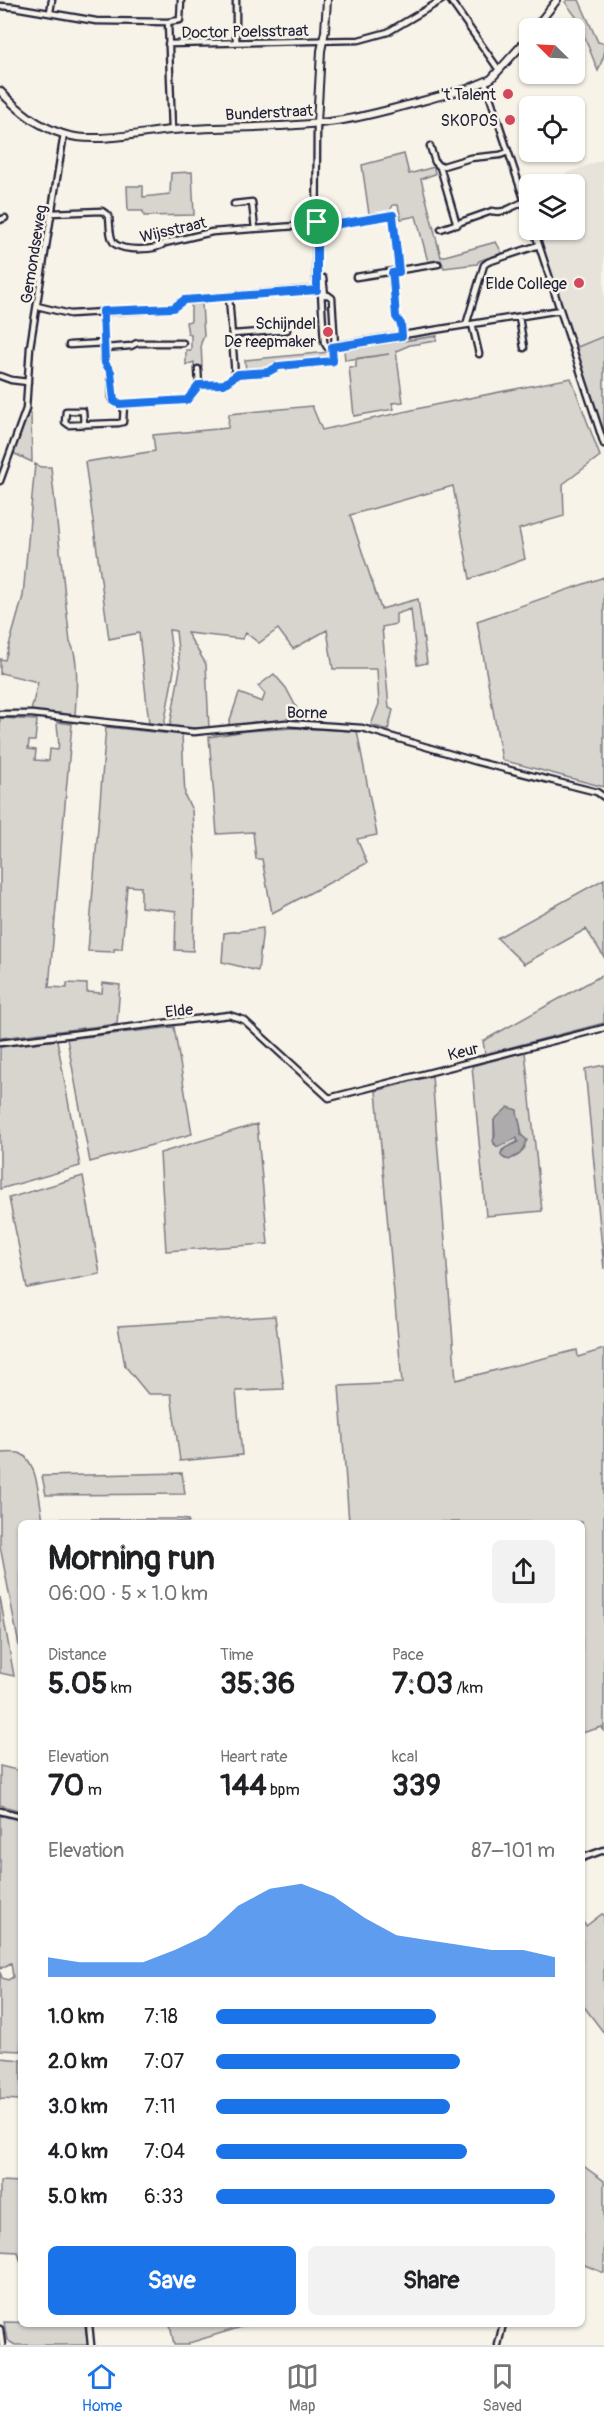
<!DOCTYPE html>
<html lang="en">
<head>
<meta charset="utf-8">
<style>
  body { margin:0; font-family:Pangolin,sans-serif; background:#f2f2f2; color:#202124; height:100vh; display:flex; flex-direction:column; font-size:22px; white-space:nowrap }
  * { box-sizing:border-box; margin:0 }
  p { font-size:20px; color:#757577 }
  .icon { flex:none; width:33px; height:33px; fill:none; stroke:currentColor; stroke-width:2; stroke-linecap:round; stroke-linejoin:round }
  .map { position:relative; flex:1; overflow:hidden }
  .side { position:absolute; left:18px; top:1520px; width:567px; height:807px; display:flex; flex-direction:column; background:#fff; border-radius:9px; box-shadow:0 2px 4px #0004 }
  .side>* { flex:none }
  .needle { width:39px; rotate:294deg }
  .controls { position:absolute; left:519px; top:18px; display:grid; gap:12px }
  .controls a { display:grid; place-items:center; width:66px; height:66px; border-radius:9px; background:#fff; box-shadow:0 2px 4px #0004; font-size:30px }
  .pin { position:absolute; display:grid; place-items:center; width:51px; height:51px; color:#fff; margin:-26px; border:3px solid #fff; border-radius:50%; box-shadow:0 2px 6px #0007 }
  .round { display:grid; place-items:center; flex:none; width:63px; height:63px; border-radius:9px; background:#f2f2f2 }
  .overview { display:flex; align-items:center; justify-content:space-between; height:102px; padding:0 30px }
  h1 { font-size:33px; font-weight:700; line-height:45px }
  .stats { display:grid; grid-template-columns:repeat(3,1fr); gap:9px; height:102px; padding:6px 30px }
  .stats div { display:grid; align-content:center }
  .stats b { font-size:30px; font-weight:700 }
  .stats small { font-size:16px; font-weight:400 }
  .stats p { font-size:16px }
  .chart { height:168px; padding:12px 30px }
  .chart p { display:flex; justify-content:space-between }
  .chart svg { width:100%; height:108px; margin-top:6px; fill:#1a73e8; opacity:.7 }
  .button { display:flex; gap:12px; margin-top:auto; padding:12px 30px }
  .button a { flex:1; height:69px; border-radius:9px; background:#1a73e8; color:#fff; font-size:24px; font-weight:700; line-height:69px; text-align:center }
  .button a+a { background:#f2f2f2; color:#202124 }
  ul { padding:0 30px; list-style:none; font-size:20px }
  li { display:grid; grid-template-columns:96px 72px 1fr; align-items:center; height:45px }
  li i { height:15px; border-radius:8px; background:#1a73e8 }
  .menu { display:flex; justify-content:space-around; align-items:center; height:84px; border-top:2px solid #e0e0e0; background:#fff; font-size:16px; color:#757577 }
  .menu a { display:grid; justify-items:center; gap:3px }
  .menu .active { color:#1a73e8 }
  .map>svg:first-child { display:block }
</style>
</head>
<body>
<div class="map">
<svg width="604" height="2345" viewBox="0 0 604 2345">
  <rect width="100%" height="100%" fill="#f7f3e8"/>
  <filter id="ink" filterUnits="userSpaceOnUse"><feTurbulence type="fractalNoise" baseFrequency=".0167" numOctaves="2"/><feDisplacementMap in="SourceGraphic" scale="12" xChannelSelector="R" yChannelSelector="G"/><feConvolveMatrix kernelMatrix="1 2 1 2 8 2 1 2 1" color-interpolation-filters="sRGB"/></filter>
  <g filter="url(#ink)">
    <path fill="#e7e3db" d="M604,159v178l-29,11 -37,-118h36v-46h-36z"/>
    <path fill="#d8d5cf" stroke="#7d7c85" stroke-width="1.5" fill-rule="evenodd" d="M568,0h11l19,42 6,1v12l-6,16 -21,-53 -12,-16z
      M404,154l5,20 25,-7 1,7 -14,5 20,78 55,-15 6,11 -23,8 -2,3 -33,4 -3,-8 -13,2 -12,-46 -15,3 -3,-14h-5l-3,6 -21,3 -7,-49z
      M192,172l2,43 -50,1 -1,-5h-15l-1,-25h16v11l27,-3 1,-21z
      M191,304h11l2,32 -3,7 1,23 -8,1v-5l-8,3v-15h5v-15l-3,-1 -2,-12 5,-1z
      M437,336l-1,5 -26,4 -14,6 7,51 -11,1 2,6 -40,7 -5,-49h7v-8l33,-5 -44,6 -1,-10z
      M604,336v97l-2,1 -27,-86z
      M329,352v7l-59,7 -1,4 -23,2 -1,-12z
      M571,378l29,78 -37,28 1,32 -45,13 6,30 -55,20 -17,-93 -103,29 31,94 37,-10 9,64 -10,2 -6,-56 -15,5v10l-14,3 7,81 4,2 -5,20 -17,-5 8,-21 -2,-35h-44l-6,-39 -34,19 -15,-20 -19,14 -13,-10 -4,6 -55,-6 19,31 3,65 -39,-3 10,-57 -4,-38 -7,-1 5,40 -10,55 -15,-2 -10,-90 -30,6 -24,-177 70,-11 -2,-16 75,-7 1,-14 83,-8 10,24 117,-26z
      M28,412l3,3 1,47 -19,-9z
      M35,464l6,3h10l19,175c10,16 6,54 5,74l-44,-5 7,-29 -37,-9 -1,2v-16l5,1 18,-64z
      M604,577v210l-102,-27 -25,-139z
      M274,674l12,14 17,32 -50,2 -25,4 11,-33 23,9 3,-8 -7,-8z
      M0,718l37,2 -2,21h-6l-1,8 8,1 -1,10 14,1 1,-12 8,1c2,-11 -1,-18 -1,-28l15,2 -23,263 18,1v-5l20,1v8l15,1 1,-10 17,2 -3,39 -117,14z
      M106,727l76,8 3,61 7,14 3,50 -2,91 -18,-1 1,-39 -35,-4v-20l-14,-1 -5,63h-8v3l-26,-1z
      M294,728l63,3 20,104 -20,4 10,24 -95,50 -10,-54h-6l-3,-27 -36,2 -8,-97 37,-6z
      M604,879v78l-18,-28 -62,35 -27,-26z
      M263,928l-5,43 -36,-9 2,-29z
      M604,974v49l-119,31 -2,-13z
      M174,1027l18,107 -102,28 -23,-123z
      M57,1040l23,126 -80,23v-142z
      M525,1052l17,159 -56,5 -14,-150zM517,1113l8,34c-5,9 -10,11 -20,12l-4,-4 1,-5 14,-7 2,-3 -2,-3 -19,9 -3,-2v-24z
      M604,1065v204l-19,-200z
      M432,1076l24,304 121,-30 1,7 26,-8v383l-2,-5 -20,6v-211h-233l-10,-136 63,-3 -26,-292z
      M257,1124l11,120 -102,7 -6,-98z
      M83,1176l17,98 -73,14 -18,-90z
      M275,1316l9,73 -48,2 6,64 -62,6 -9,-67h-23l-23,-28 -7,-40z
      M0,1453c6,0 13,-1 19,0 19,6 20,49 24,66h138l7,1 1,2h-168v134l-21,-110z
      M182,1473l3,21 -139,1 -4,-19z
      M0,1597l14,79 -14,-3z
      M0,1766l21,5v40l-21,-6z
      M0,1815l21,6v230l-21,-1v-78l2,6 6,2 5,-3 -2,-14 -11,6z
      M602,1914l2,1v118l-22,-29v-83l4,5z
      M0,2058l21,2v40l-21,-1z
      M582,2165l22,16v92l-22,-9z
      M0,2181l21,1v81l-3,-11 -18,-1z
      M4,2322l81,2 3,21h-73l-8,-5z
      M170,2324h81l-62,19v2h-15z"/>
    <path fill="#aeabad" stroke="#76747f" stroke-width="1.5" d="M508,1107l9,3c0,8 5,15 4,25l6,5 -7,14 -11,6 -7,-3 -1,-4 4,-5 13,-6 -1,-4 -20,9 -4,-6 2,-5 -1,-16z"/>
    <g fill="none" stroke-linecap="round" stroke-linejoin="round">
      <defs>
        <path id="minor" d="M236,0v42
          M450,0l49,70
          M0,6l14,1 82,14 72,1
          M50,12l2,-12
          M168,44l191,-4 29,-8 54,-32
          M485,82l45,135
          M317,123l-1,157 1,9 4,3 3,50 3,5 139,-22 18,-60 4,-3 51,-17
          M172,130l-4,-108 12,-2 1,-20
          M430,146l5,16 5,5 30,-9 30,-3 8,-3
          M440,167l17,58
          M234,204l18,-2 3,27
          M51,213l51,-2 7,5c1,7 0,23 6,28 9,7 41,7 50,-1l47,-11 84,-6 21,1
          M0,220l5,-2
          M317,222h12l3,3 61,-10 6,57
          M441,229l51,-18c14,3 20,-5 32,-9
          M534,230l70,214
          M392,273l4,44 5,7 1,12
          M317,276l6,2 2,17
          M356,277l82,-13
          M321,295h7l4,3 3,49
          M229,297l6,79
          M37,306l33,8 103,-6 11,-8 133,-11
          M103,311l2,52 6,9 1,27 7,5 68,-4 12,-15 25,-1 14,-10 30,-2 11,-6 54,-5 -1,-14
          M519,317l5,31
          M472,324l7,30
          M466,325l94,-15
          M233,334l54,-4
          M69,345l36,-2
          M105,348l26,-2 6,-3h46
          M198,369l1,16
          M0,376l11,4 17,2
          M84,425l-1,-14h-17l-1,11 4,3 50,-2 4,-1 1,-18
          M0,481l26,-72 4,-62 34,-213
          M0,714h32l162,18 92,-9 76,5 116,34 119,30 7,5
          M0,1043l229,-28 15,5 85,78 275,-70
          M0,1811l21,5
          M582,1858l22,-8
          M89,2324l2,21
          M0,2329l2,16
          M498,2345l5,-21"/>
        <path id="tertiary" d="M535,28l22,-28
          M0,91c18,19 37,35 63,43 31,10 75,-1 108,-4 57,-4 116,-1 172,-10 42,-7 83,-21 124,-31l24,-10 39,-43
          M317,123l4,-72 4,-20 2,-31"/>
      </defs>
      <use href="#minor" stroke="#22223b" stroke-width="9"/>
      <use href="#tertiary" stroke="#22223b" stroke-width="10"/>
      <use href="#minor" stroke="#f7f3e8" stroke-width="4.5"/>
      <use href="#tertiary" stroke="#f7f3e8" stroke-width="6"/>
    </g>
  </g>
  <g fill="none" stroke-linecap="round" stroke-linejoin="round" filter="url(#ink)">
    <defs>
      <path id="route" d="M393,215l6,57 -7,1 1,6 3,38 5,7 1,12 -70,11 1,14 -54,5 -11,6 -30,2 -14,10 -25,1 -12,15 -68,4 -5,-3 -3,-29 -6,-9 -2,-52 70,-3 11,-8 133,-10v-68h12l4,3z"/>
    </defs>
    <use href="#route" stroke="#fff" stroke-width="12"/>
    <use href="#route" stroke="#1a73e8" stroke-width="8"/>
  </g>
  <g fill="#d1495b" stroke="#f7f3e8" stroke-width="2">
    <circle cx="508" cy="94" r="6"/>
    <circle cx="510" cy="120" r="6"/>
    <circle cx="579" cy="283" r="6"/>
    <circle cx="328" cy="332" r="6"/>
  </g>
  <g text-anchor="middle" stroke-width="5" stroke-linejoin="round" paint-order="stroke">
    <g font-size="16" fill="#22223b" stroke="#f7f3e8">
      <text transform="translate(245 31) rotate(-1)" y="6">Doctor Poelsstraat</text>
      <text transform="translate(269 112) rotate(-3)" y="6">Bunderstraat</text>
      <text transform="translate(173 229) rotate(-13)" y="6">Wijsstraat</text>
      <text transform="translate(33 254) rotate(-81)" y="6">Gemondseweg</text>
      <text transform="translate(307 712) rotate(1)" y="6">Borne</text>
      <text transform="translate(179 1010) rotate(-6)" y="6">Elde</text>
      <text transform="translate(463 1051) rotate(-14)" y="6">Keur</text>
    </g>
    <g font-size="16" fill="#22223b" stroke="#f7f3e8" text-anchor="end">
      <text x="496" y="100">'t Talent</text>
      <text x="498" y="126">SKOPOS</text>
      <text x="567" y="289">Elde College</text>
      <text x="316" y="329">Schijndel<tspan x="316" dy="18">De reepmaker</tspan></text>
    </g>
  </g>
</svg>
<div class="controls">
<a><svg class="needle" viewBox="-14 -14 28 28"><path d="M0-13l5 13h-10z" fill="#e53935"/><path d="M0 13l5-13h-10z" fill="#757577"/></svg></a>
<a><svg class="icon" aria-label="locate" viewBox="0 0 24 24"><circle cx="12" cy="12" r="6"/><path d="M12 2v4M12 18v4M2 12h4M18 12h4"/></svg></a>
<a><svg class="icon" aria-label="layers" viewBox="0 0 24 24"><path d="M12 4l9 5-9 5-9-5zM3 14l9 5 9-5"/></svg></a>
</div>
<div class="pin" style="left:317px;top:222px;background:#1e9e55"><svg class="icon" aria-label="arrive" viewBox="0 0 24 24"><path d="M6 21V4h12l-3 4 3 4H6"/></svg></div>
<section class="side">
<div class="overview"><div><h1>Morning run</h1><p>06:00 · 5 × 1.0 km</p></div><a class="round"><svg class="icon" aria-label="share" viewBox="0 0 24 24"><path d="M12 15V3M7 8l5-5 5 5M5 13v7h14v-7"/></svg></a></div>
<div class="stats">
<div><p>Distance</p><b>5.05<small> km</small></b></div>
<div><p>Time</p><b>35:36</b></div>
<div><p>Pace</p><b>7:03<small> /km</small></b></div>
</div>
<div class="stats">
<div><p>Elevation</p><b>70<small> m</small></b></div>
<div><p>Heart rate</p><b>144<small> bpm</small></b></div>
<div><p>kcal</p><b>339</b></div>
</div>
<div class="chart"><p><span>Elevation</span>87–101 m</p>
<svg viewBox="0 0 160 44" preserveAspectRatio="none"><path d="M0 44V36L10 38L20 38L30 38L40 33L50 27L60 15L70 8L80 6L90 11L100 20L110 27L120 29L130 31L140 33L150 33L160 36V44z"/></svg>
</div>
<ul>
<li><b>1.0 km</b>7:18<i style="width:65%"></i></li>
<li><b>2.0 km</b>7:07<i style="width:72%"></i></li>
<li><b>3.0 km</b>7:11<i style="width:69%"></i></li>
<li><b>4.0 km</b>7:04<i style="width:74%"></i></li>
<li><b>5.0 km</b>6:33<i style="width:100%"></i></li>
</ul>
<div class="button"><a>Save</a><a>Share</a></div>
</section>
</div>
<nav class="menu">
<a class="active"><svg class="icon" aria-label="home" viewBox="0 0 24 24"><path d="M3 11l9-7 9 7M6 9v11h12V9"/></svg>Home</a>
<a><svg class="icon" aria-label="map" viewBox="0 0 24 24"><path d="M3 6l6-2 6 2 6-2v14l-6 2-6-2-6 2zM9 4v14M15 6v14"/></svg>Map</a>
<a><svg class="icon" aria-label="saved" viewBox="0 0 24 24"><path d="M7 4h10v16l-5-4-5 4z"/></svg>Saved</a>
</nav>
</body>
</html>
